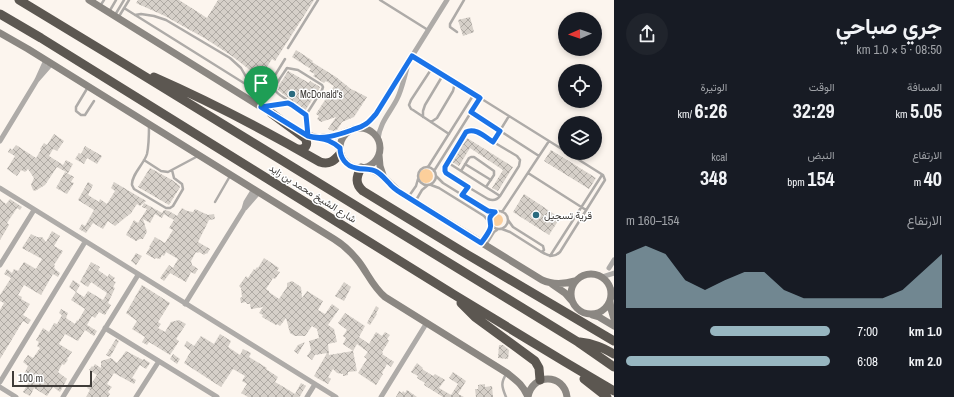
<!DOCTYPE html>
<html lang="ar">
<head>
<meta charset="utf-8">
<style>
  body { margin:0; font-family:"Archivo Narrow",Vazirmatn,sans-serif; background:#20242c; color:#f1f3f6; direction:rtl; height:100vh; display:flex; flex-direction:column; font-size:15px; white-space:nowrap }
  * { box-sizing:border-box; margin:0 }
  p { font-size:13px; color:#9ea1a6 }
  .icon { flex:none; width:22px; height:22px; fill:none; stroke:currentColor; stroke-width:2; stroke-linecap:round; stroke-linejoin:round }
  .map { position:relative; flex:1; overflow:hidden; direction:ltr }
  .details { display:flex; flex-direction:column; background:#171b24; width:340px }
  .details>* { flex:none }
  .needle { width:26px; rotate:268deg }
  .controls { position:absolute; left:558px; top:12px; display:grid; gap:8px }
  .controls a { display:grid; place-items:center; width:44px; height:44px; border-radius:50%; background:#171b24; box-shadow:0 2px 6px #0003; font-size:20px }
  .scale { position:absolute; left:12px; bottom:10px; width:80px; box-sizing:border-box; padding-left:4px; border:2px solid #3f3c39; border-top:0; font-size:11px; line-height:14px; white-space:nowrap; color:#3f3c39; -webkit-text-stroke:3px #fff; paint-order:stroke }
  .pin { position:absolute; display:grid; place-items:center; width:34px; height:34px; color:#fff; margin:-41px -17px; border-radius:50% 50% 50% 0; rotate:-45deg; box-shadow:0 0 4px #0007 }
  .pin .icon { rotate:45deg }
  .round { display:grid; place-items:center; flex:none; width:42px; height:42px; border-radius:21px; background:#20242c }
  .headline { display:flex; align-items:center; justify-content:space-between; height:68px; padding:0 12px }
  h1 { font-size:22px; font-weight:700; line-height:30px }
  .figures { display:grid; grid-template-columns:repeat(3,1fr); gap:6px; height:68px; padding:4px 12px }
  .figures div { display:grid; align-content:center }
  .figures b { font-size:20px; font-weight:700 }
  .figures small { font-size:11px; font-weight:400 }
  .figures p { font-size:11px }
  .chart { height:112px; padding:8px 12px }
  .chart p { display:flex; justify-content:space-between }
  .chart svg { width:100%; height:72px; margin-top:4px; fill:#97b6c0; opacity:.7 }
  ul { padding:0 12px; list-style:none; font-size:13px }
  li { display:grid; grid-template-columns:64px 48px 1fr; align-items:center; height:30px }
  li i { height:10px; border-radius:5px; background:#97b6c0 }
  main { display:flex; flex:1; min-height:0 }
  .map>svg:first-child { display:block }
</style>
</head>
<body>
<main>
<section class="details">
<div class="headline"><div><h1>جري صباحي</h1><p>08:50 · 5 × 1.0 km</p></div><a class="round"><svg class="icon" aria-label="share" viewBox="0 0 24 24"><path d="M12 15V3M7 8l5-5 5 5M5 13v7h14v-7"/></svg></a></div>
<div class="figures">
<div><p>المسافة</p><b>5.05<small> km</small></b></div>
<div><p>الوقت</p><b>32:29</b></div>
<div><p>الوتيرة</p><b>6:26<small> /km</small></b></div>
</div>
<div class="figures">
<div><p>الارتفاع</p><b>40<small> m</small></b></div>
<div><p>النبض</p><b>154<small> bpm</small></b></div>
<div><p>kcal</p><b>348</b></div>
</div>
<div class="chart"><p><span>الارتفاع</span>154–160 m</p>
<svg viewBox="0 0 160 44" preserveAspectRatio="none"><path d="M0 44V11L10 6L20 11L30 27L40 33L50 27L60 22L70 22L80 33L90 38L100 38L110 38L120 38L130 38L140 33L150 22L160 11V44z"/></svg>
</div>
<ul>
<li><b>1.0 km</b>7:00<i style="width:59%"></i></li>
<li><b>2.0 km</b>6:08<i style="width:100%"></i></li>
</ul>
</section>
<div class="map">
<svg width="614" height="397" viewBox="0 0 614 397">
  <defs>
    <pattern id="building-cross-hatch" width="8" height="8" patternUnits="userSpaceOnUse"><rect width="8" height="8" fill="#d6d0c9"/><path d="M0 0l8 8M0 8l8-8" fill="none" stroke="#afaaa4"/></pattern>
  </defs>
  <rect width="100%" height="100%" fill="#fcf5ee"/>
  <path fill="#fccf9b" d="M419 176a7 7 0 1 1 14 0a7 7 0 1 1-14 0Z
    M491 220a6 6 0 1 1 12 0a6 6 0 1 1-12 0Z"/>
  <path fill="url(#building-cross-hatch)" d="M138,0h41l28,18 11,-18h96l-39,61 -3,-2 -12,19 -28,-22 -26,-17 -41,-23 -29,-13z
    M470,17l4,15 -11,4 -5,-16z
    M296,50l17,11 -1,1 24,15 15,12 16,8 -13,20 -12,5 -5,8 -4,1 -5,-2 8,-12 -15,5 -4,-3 2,-3 -3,-2 18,-28 -8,-5 -2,2 -11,-7 2,-2 -6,-3 2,-2 -19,-12z
    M288,71l21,12 1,-2 10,6 -15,24 -27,-21 2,-6z
    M54,134l10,7 -7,10 -4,-2 -4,7 14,9 3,-5 7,4 -5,9 -11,-6 -12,18 -10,6 -2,-1 -2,-5 3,-7 -6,-9 -3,3 -4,-2 -4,6 -10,-7 8,-13 -7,-4 2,-4 2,2 4,-5 20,13 5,-8 -1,-1 4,-6 3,2z
    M467,138l46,29 -15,24 -6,-3 11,-18 -33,-22 -11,18 -7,-4z
    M85,146l17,10 -5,8 -10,-6 -3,6 -9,-5 4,-6 2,1z
    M551,150l45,28 -7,11 -45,-28z
    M150,168l22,12 8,6v1l-11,18 -31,-18z
    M65,172l9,5 -3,5 3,1 -7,11 -11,-6z
    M88,182l5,3 -5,10 11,7 1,-3 7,5 8,-13 -4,-3 3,-6 32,19 -6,5 -3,-2 -6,9 -16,13 -7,-5 -5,8 -10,-6 -7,10 -7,-4 3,-5 3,2 9,-16 -16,-10z
    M524,194l36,24 -11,17 -36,-23z
    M0,199l6,5 4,-5 12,8 -2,3 -3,-2 -10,15 2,2 -9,15z
    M144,203l20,11 -2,4 -7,-4 -5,9 -7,-4 4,13 -4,7h-3l-4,2 -10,-6 8,-15 4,3 9,-14 -5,-2z
    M182,208l5,3 6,1 2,-3 13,6 6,-1 1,5 -6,1 -11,22 12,7 -3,5 -1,-1 -2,2 -5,-3 -1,1 -2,-1 -5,9 1,4 6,4 -3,5 -4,-2 -5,10 -16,-9 -6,8 -4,-3 9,-13 4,3 5,-9 -12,-7 -2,4 -2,-1 -2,4 -4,-1 -1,1 -9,-5 4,-7h-1l6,-10 10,6 8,-13 -4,-2 5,-8 -12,-7 2,-3 5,1 8,5z
    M52,231l8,5 -6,10 9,5 -9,14 1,1 -1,1 2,3 4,3 -2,4 -5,-3 -12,21 -17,-10 -6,10 4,2 -1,2 9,5 -7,11 8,5 -3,4 -5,-3 -23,38v-49l4,-7 -4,-2v-6l11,-17 -7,-4 3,-5 5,4 2,-4 4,2 6,-9 12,7 6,-10 -20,-11 9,-14 6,3h5l4,5z
    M136,253l6,3 -6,9 -5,-4z
    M264,258l15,10 -2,3 3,1 -5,7 -2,-1 -7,11 3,2v1l10,7 8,-12v-4l5,-2 9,6 1,11 5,-7 16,10 -5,9 7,4 7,-10 7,5 -11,16 6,4 3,13 -9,2 1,11 24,-4 4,20 -9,1v3l-5,1v-2l-6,-1 -4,-4 -5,8 3,2 -3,5 -11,-6 -3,-2 13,-23 -12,2 -3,5 -5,-4 4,-6 -2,-9 10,-3 -2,-9 -5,-3 -7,10h-10l-5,-3 -4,-15 -6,8 -3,-2 -1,1 -14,-8 1,-2 -4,-2 4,-6 -12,2 -1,-5h-3l-1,-2 -5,1 -1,-5 2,-1 -1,-9 -2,-2 7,-10 2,2 6,-9 1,1 2,-3 1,1z
    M91,262l9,5 -2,3 10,7 1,-3 6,4 -2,3 3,1 -3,5 2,1 -7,15 3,2 -6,10 -6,-3 -4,6 -3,-2 -5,9 10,6 -3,5 -9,-6 -7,11 -13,-7 -6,10 13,8 -5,7 1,1 -4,5 -2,-1 -4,8 9,7 -7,13 -7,-5 -6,9 -13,-8 -4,8 -7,-4 7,-12 -7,-4 5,-10 -5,-4 5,-7 5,3 7,-10 -3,-2 2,-4 -3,-2 7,-12 6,4 5,-9 3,1 5,-9 -3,-2 2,-4 7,4 -2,5 9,6 2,-4 1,1 7,-12 -14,-9 5,-8 8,5 4,-6 15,9 4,-7 -16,-11 -3,5 -8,-5z
    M73,280l7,5 -4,7 -7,-5z
    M344,282l7,5 -7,14 -9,-5z
    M142,285l28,18 -12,19 3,2 -3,4 7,4 6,-10 8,-2 7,4 -10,15 3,2 -9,14 -21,-13 -2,3 -5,-3 3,-5 -13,-8 5,-8 -11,-8z
    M376,306l3,2 -3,5 1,1 -7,11 -3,-2z
    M345,313l20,13 -6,11 10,7 7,-12 6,4 3,-4 5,3 -3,4 2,2 -7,11 1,1 -1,1 12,8 -3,5 -4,-3 -5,9 1,1 -7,11 -18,-12 9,-14 -3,-2 4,-5 -11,-8 -4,7 -10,-7 3,-6 -3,-2 4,-6 -9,-7z
    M220,334l11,7 -3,6 12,8 3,-6 8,4 -2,4 18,11 -1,1 12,8 -3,5 12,7 8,5 6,-11 5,3 -6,10h-1l1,1h-52l-7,-4 6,-9 -5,-3 3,-5 -12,-7 -12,18 -37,-24 7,-12 -7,-5 3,-5 7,5 7,-10 13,8z
    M116,339l3,2 -9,16 -4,-2z
    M305,342l-7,12 -4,-3 4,-6z
    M499,345h4l6,5 -1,9 -10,-1z
    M126,351l17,9 1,-1 6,4 -4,6 -6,-4 -8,13 4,2 -2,4 -20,-11 -7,11 5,3 -4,5 2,2 -2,3h-22l4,-7 -3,-2 3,-5 1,1 6,-9 -8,-5 3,-4 1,1 2,-3 6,4v-7l10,-3 6,5z
    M173,354l7,5 -3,5 -7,-5z
    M417,363l6,5 -1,1 11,7 2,-2 10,6 -6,8 12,7 7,-11 -9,-6 4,-6 13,9 -8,13 6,3h-21l-19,-12 1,-2 -8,-5 1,-2 -7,-4z
    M485,384v3l7,-1 1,11h-17l-1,-8h3v-4z
    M407,390l10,7h-21l3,-6 3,2 1,-2 2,2z"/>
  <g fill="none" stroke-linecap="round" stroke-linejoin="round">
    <path stroke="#aeaba8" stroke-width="2.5" d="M380,0l48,30
      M100,6l4,-6
      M124,8l139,87
      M109,12l7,-12
      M115,15l9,-15
      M135,15l6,-1 13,2 12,4 64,38 11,10 4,7 7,12
      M118,18l11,-18
      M457,32l-7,-5v-3l14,-24
      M288,48l30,-48
      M413,56l152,95
      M432,68l-21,32 -2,5 2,4 2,1 36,24
      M88,87l-12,20v4l5,4h4l9,-14
      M258,103l27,-44
      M285,103l1,-4c-3,-2 -9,-5 -11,-9 -1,-5 9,-17 12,-22l11,2 24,15 1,2 -1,3 -16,25 2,18
      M264,107l24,-4 4,2 14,10
      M471,112l68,44
      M423,117v-6l2,-6 18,-30
      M431,122l6,-4 16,-27 1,-4v-4
      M149,125c0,9 0,20 -2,29 -3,10 -16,21 -15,31l2,4 32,19h4l3,-2 10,-17 -1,-5 -8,-6 -2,-8
      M470,130l5,1 42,25 3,4 -1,6 -19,30c-3,4 -7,5 -12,3l-40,-24c-3,-3 -4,-6 -2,-10l20,-33z
      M493,142l16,-26
      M144,160l17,11 7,1 30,-16
      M447,162l53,34
      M465,164l26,16
      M418 176a9 9 0 1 1 18 0a9 9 0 1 1-18 0Z
      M428,167l46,-73
      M434,171l46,-73
      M461,171l8,-13 2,-1h3l20,14v4l-8,12
      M528,173l58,37
      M436,176l7,7 42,26 3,2 7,1
      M431,185l8,3 45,28 6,7
      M462,195l6,-8
      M409,196l7,-10 2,-7
      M215,202l15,-26
      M415,202l7,-12 6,-5
      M490 220a9 9 0 1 1 18 0a9 9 0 1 1-18 0Z
      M502,212l47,-71
      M502,229l8,3 30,19 2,1 2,-2 -1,-4 -30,-19 -5,-7
      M481,242l9,-12 1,-4
      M486,245l8,-13 3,-2
      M540,251c7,4 13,8 20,1l45,-72 -2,-5 -35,-22
      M550,256l52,-81
      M506,397c-4,-10 -6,-14 1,-24"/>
    <path stroke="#aeaba8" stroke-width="5" d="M37,80l14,-16
      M359,128l9,-6 8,-8 71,-114
      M378,139c2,-17 12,-26 19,-40 5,-10 7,-21 10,-31
      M0,141l37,-61 9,-20
      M0,188l336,209
      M245,208l14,-16
      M0,265l34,-55
      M609,268l5,-8
      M602,277l12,-4
      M611,294l3,-4
      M185,304l59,-95 2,-7 8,-13
      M105,328l112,69
      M0,382l85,-140
      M0,387l16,10
      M63,397l75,-122
      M136,397l23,-36
      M307,397l8,-13
      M381,397l45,-73"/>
    <path stroke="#8b8782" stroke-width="7" d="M89,0l185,115
      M0,33l28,16 306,190c10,6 18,14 25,23 9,12 14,25 26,35l122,76c10,8 16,12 21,24
      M340 148a20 20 0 1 1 40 0a20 20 0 1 1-40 0Z
      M302,132c9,6 13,4 23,7 5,2 10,5 15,9
      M323,137l11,-1 14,-5
      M379,155l1,11 4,12
      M363,168c19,2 24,15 38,25l141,87c11,5 22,4 33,1
      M571 294a20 20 0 1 1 40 0a20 20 0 1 1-40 0Z
      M552,284l13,9 6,7
      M610,301l1,8 3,10
      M592,315l7,2 15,9
      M528,397c4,-24 36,-24 39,0"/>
    <path stroke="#5c5751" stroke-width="9" d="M19,0l104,63 455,279 36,25
      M0,14l41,24 412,256 112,68 49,29
      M154,77c57,25 112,54 166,85 9,3 14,-1 20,-8
      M271,113l34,25c4,7 0,12 -7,11
      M361,168c-5,9 -6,16 2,23l105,64 146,86
      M461,303l14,14 60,44 4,7 1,12
      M580,342c13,1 23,6 34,12
      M584,379l23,18"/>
  </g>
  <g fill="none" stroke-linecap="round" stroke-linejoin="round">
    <defs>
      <path id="route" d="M261,107l47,29c14,4 19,1 32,12 0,10 6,18 16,20 8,2 14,0 21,4 5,3 8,7 12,11 3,4 7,7 12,10l80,50c3,-4 7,-9 9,-14 3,-7 -5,-10 5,-17l-7,-1 -26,-16 6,-8 -22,-14 -1,-2v-4l21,-35c9,-5 19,5 27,10l7,-11 -29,-19 9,-14 -68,-42 -36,58c-4,4 -7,9 -12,11 -4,3 -8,3 -12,5 -14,5 -29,10 -44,6l-2,-21 -14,-10 -4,-2 -27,4"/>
    </defs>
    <use href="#route" stroke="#fff" stroke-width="8"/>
    <use href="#route" stroke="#1a73e8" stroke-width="5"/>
  </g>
  <g fill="#2a6b7f" stroke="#fff" stroke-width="1.5">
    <circle cx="292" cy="94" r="4"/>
    <circle cx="536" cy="215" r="4"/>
  </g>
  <g text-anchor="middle" stroke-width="3" stroke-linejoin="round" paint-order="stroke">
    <g font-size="10" fill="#3f3c39" stroke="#fff" text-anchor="start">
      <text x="300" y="98">McDonald's</text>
      <text x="544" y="219">قرية تسجيل</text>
    </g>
    <g font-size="10" fill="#3f3c39" stroke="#fff">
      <text transform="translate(313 193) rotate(32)" y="4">شارع الشيخ محمد بن زايد</text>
    </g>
  </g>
</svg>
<div class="controls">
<a><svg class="needle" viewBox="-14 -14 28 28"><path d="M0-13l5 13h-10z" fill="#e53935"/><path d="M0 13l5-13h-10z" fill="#9ea1a6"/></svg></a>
<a><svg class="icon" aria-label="locate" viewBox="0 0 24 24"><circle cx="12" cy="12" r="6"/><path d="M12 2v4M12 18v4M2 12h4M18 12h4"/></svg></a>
<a><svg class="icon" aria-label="layers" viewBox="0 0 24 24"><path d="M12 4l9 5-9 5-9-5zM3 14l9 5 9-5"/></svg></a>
</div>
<div class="scale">100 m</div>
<div class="pin" style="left:261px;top:107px;background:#1e9e55"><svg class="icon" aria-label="arrive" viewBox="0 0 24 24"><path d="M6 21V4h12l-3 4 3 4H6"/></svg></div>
</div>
</main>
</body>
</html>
